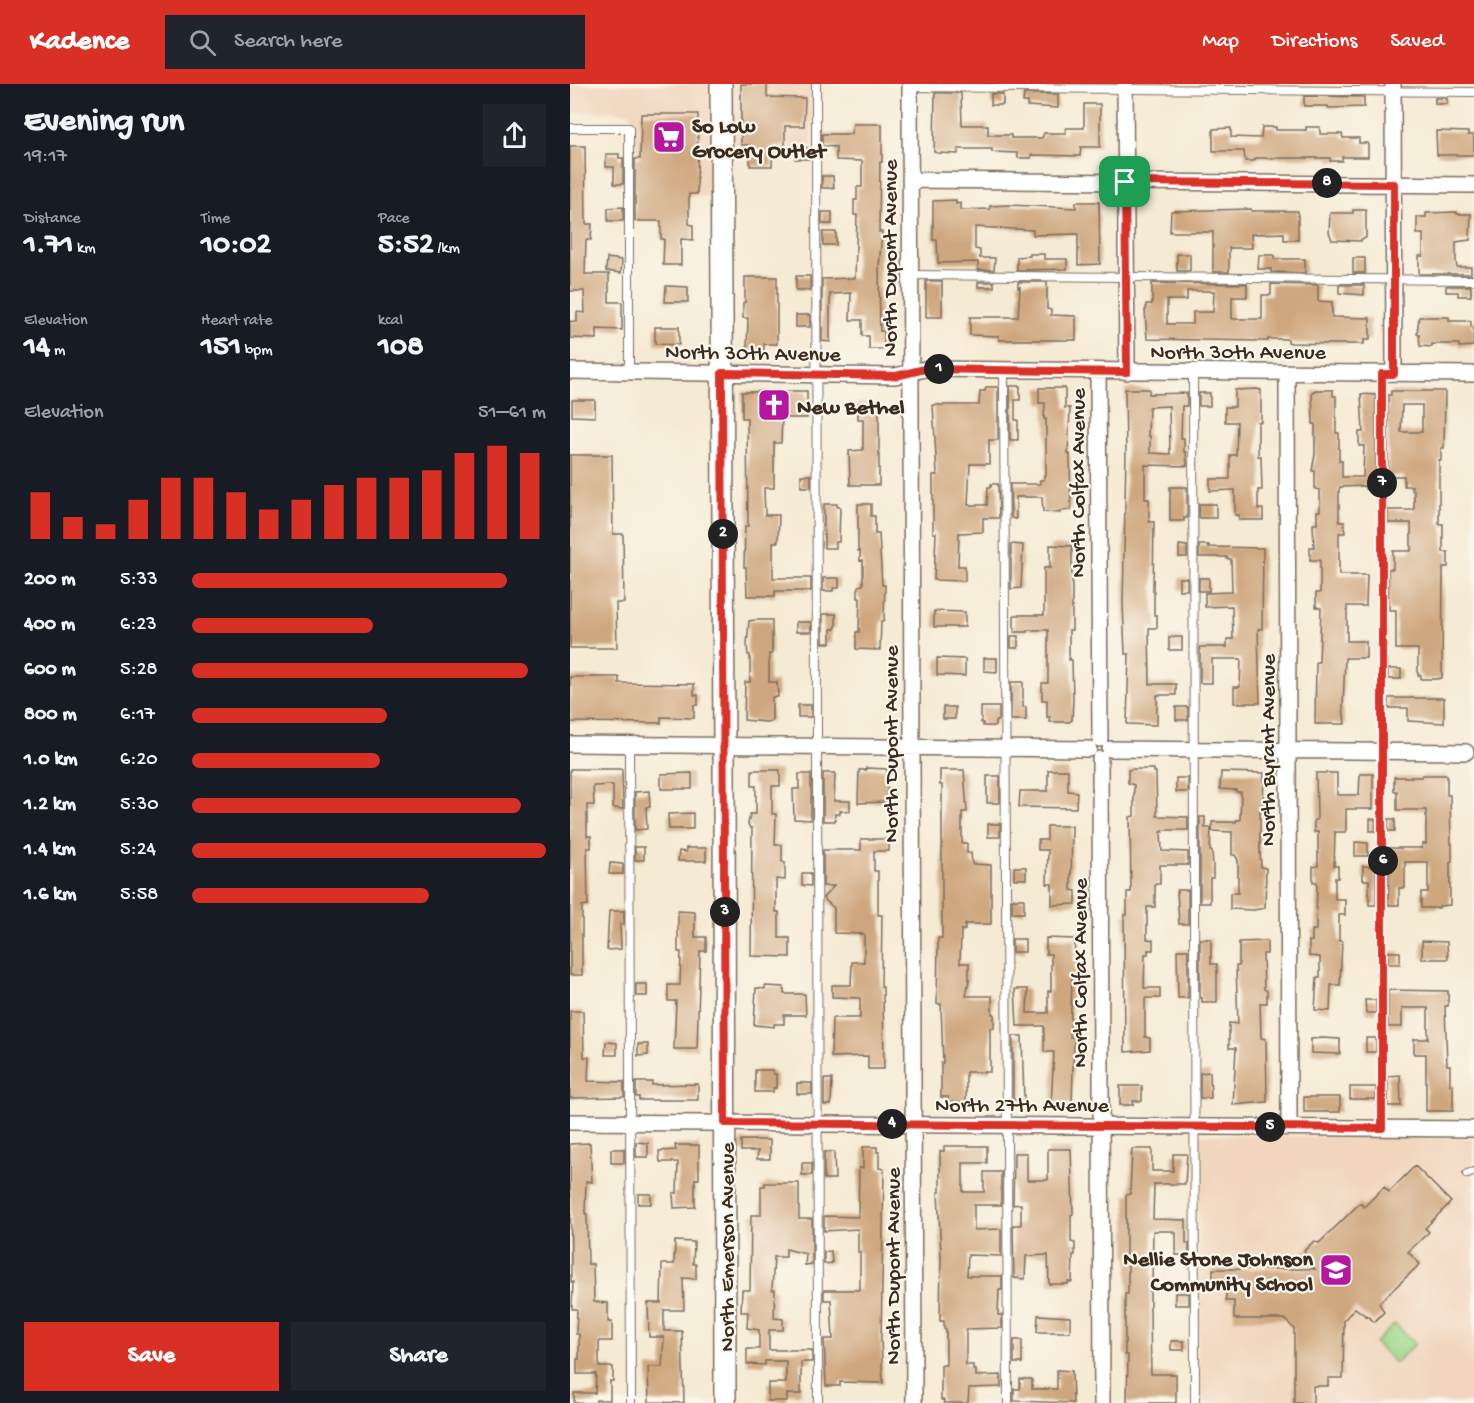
<!DOCTYPE html>
<html lang="en">
<head>
<meta charset="utf-8">
<style>
  body { margin:0; font-family:"Gochi Hand",sans-serif; background:#20242c; color:#f1f3f6; height:100vh; display:flex; flex-direction:column; font-size:22px; white-space:nowrap }
  * { box-sizing:border-box; margin:0 }
  p { font-size:20px; color:#9ea1a6 }
  .icon { flex:none; width:33px; height:33px; fill:none; stroke:currentColor; stroke-width:2; stroke-linecap:round; stroke-linejoin:round }
  .map { position:relative; flex:1; overflow:hidden }
  .drawer { display:flex; flex-direction:column; background:#171b24; width:570px }
  .drawer>* { flex:none }
  .pin { position:absolute; display:grid; place-items:center; width:51px; height:51px; color:#fff; margin:-26px; border-radius:12px; box-shadow:0 3px 9px #0006 }
  .km { position:absolute; width:30px; height:30px; margin:-15px; border-radius:50%; background:#222; color:#fff; font-size:16px; line-height:30px; text-align:center }
  .round { display:grid; place-items:center; flex:none; width:63px; height:63px; border-radius:0px; background:#20242c }
  .head { display:flex; align-items:center; justify-content:space-between; height:102px; padding:0 24px }
  h1 { font-size:33px; font-weight:700; line-height:45px }
  .figures { display:grid; grid-template-columns:repeat(3,1fr); gap:9px; height:102px; padding:6px 24px }
  .figures div { display:grid; align-content:center }
  .figures b { font-size:30px; font-weight:700 }
  .figures small { font-size:16px; font-weight:400 }
  .figures p { font-size:16px }
  .chart { height:168px; padding:12px 24px }
  .chart p { display:flex; justify-content:space-between }
  .chart svg { width:100%; height:108px; margin-top:6px; stroke:#d93025; stroke-width:6 }
  .action { display:flex; gap:12px; margin-top:auto; padding:12px 24px }
  .action a { flex:1; height:69px; border-radius:0px; background:#d93025; color:#fff; font-size:24px; font-weight:700; line-height:69px; text-align:center }
  .action a+a { background:#20242c; color:#f1f3f6 }
  ul { padding:0 24px; list-style:none; font-size:20px }
  li { display:grid; grid-template-columns:96px 72px 1fr; align-items:center; height:45px }
  li i { height:15px; border-radius:8px; background:#d93025 }
  header { display:flex; align-items:center; gap:36px; box-sizing:border-box; height:84px; padding:0 30px; background:#d93025; color:#fff }
  header strong { font-size:28px }
  nav { display:flex; gap:33px; margin-inline-start:auto; font-size:21px }
  .search { width:420px; height:54px; background:#20242c; display:flex; align-items:center; gap:15px; box-sizing:border-box; padding:0 21px; border-radius:0px; color:#9ea1a6; font-size:22px }
  main { display:flex; flex:1; min-height:0 }
  .map>svg:first-child { display:block }
</style>
</head>
<body>
<header>
<strong>Kadence</strong>
<div class="search"><svg class="icon" aria-label="search" viewBox="0 0 24 24"><circle cx="10" cy="10" r="6"/><path d="M15 15l6 6"/></svg>Search here</div>
<nav><a>Map</a><a>Directions</a><a>Saved</a></nav>
</header>
<main>
<section class="drawer">
<div class="head"><div><h1>Evening run</h1><p>19:17</p></div><a class="round"><svg class="icon" aria-label="share" viewBox="0 0 24 24"><path d="M12 15V3M7 8l5-5 5 5M5 13v7h14v-7"/></svg></a></div>
<div class="figures">
<div><p>Distance</p><b>1.71<small> km</small></b></div>
<div><p>Time</p><b>10:02</b></div>
<div><p>Pace</p><b>5:52<small> /km</small></b></div>
</div>
<div class="figures">
<div><p>Elevation</p><b>14<small> m</small></b></div>
<div><p>Heart rate</p><b>151<small> bpm</small></b></div>
<div><p>kcal</p><b>108</b></div>
</div>
<div class="chart"><p><span>Elevation</span>51–61 m</p>
<svg viewBox="0 0 160 44" preserveAspectRatio="none"><path d="M5 44V25M15 44V35M25 44V38M35 44V28M45 44V19M55 44V19M65 44V25M75 44V32M85 44V28M95 44V22M105 44V19M115 44V19M125 44V16M135 44V9M145 44V6M155 44V9"/></svg>
</div>
<ul>
<li><b>200 m</b>5:33<i style="width:89%"></i></li>
<li><b>400 m</b>6:23<i style="width:51%"></i></li>
<li><b>600 m</b>5:28<i style="width:95%"></i></li>
<li><b>800 m</b>6:17<i style="width:55%"></i></li>
<li><b>1.0 km</b>6:20<i style="width:53%"></i></li>
<li><b>1.2 km</b>5:30<i style="width:93%"></i></li>
<li><b>1.4 km</b>5:24<i style="width:100%"></i></li>
<li><b>1.6 km</b>5:58<i style="width:67%"></i></li>
</ul>
<div class="action"><a>Save</a><a>Share</a></div>
</section>
<div class="map">
<svg width="904" height="1319" viewBox="0 0 904 1319">
  <rect width="100%" height="100%" fill="#fbf7ec"/>
  <filter id="ink" filterUnits="userSpaceOnUse"><feTurbulence type="fractalNoise" baseFrequency=".0167" numOctaves="2"/><feDisplacementMap in="SourceGraphic" scale="12" xChannelSelector="R" yChannelSelector="G"/><feConvolveMatrix kernelMatrix="1 2 1 2 8 2 1 2 1" color-interpolation-filters="sRGB"/></filter>
  <filter id="wash" filterUnits="userSpaceOnUse"><feTurbulence type="fractalNoise" baseFrequency=".008" numOctaves="4" result="noise"/><feDisplacementMap in="SourceGraphic" scale="24" xChannelSelector="R" yChannelSelector="G"/><feGaussianBlur stdDeviation="1.35" result="paint"/><feColorMatrix in="noise" values="0 0 0 0 0 0 0 0 0 0 0 0 0 0 0 0 0 1.4 0 .05"/><feComposite in="paint" operator="in"/></filter>
  <g filter="url(#wash)">
    <rect width="100%" height="100%" fill="#f5ead3"/>
    <path fill="#f1d5bd" d="M0,0h142v113l-82,-1 1,-84h-61z
      M160,0h82v62l-82,1z
      M629,1051l275,3v265h-277z"/>
    <path fill="#9dd78a" stroke="#6c8054" stroke-width="1.5" d="M825,1240l20,20 -20,19 -20,-20z"/>
    <g id="blocks">
      <path fill="#cfa77f" fill-rule="evenodd" d="M171,0h26v13l38,1 -1,28h-19v20h-12l-1,20h-22v-21h-9z
        M365,9h26l1,32h26v10h23v3h31l2,-5h22v-5h18v-24h16v43h-19l-1,9 -49,-1v3h-13l-1,-5 -25,-1v-3h-34v5l-20,-1 -4,-1z
        M421,10h12v11h-12z
        M454,10h34v14l-31,-2 1,-4h-5z
        M734,12l60,1v10l-36,1v-2h-24z
        M865,14h12v6h-12z
        M71,30h57l-1,80h-8v30l4,1v15l-12,-1v26h-18l1,-26h-3v-18h-26v-62h5z
        M283,40h29v38h-2l-1,70h3l-3,35 1,64h4v18h-15v-13h-7v-16h-12l1,-27 -21,1v48l-8,-1v-62l33,-1 2,-63h-3v-15h3v-13h5v-26l-26,-1v-13l-14,-1v-12h29z
        M692,43h14v3h30v-3h14v7h22l1,4h16v5h9v14h-26v4h-12v-3h-74l-2,3h-9l-1,-10h-31v-22l18,-1v9l30,1z
        M866,47l32,1v3h6v20h-37z
        M0,62h15l1,78h6l-1,16h-5l-1,34h24v28h13v28l-25,-1v10l-27,-1v-17l7,1v-10l8,1 -1,-22h-14z
        M225,64h14v11h-14z
        M36,70h13v4h4v26h-9v-17h-8z
        M252,92h11l1,12h-12z
        M386,116v4l4,-1v7l30,-1v-3l18,-1 68,3v-6h23l1,62 -22,1v-31l-45,1v-5l-58,-3v22l5,1v8h15l-1,12h-16v-8l-40,1 -1,-23h-4v-39z
        M53,123v14h-15v-13z
        M681,125v2h47v29h-14v-7l-33,1 1,14h-23v24h-16v-40h-43l1,-21z
        M783,126h13v28l-5,1v2l-29,-1 -3,-8 1,-19h23z
        M252,128h10v12h-10z
        M887,128v2h14l-1,26 -14,2v20l1,5h14v7h-52v-18h4v-22h-6v-17h9v-4z
        M253,148h13v13h-13z
        M460,170h14v5h23v10l-50,1v-13l13,-1z
        M607,170h13v17h-13z
        M689,171h15v4h31v14l-34,-1v-3h-13z
        M37,174l15,2 -1,13 -15,-2z
        M783,174h12v15h-12z
        M226,192h14v14h-14z
        M175,193h32v67h-13v7l-17,-1 1,-32h-5v-15l2,-1z
        M356,197h16v36h-16z
        M408,198h16v5h-16z
        M448,198h29v27l4,1v5l25,1v24h-77v-4l-29,-1v-18h48l2,-30 -2,1z
        M582,199l95,1v13h-15v22h30v-24h9v-11l47,1v16l14,1v15l38,1v22h-6v4h-31l-42,-1 -3,-1v-3h-20v2h-7l-114,-2 -2,-29h1v-6h6zM617,207h27l-1,21h-20v12h-26v-24h20z
        M769,201h25v10l-25,-2z
        M96,202l22,1v15h-23z
        M876,202h25v10h-13v-4h-12z
        M226,231h14v12h-14z
        M849,233h30v4h22v6h3l-1,19 -14,1v-3h-27v3l-12,-1 -1,-11 -2,-1z
        M85,243h24v18l-24,-1z
        M440,302h10v14h-5v20h3v20h-8z
        M416,303h12v53h-9v24h-19l-2,41h19l1,-18h3v-3h7l1,34h-16v14l-24,1 -1,33h7v15l-31,-1 2,-47h-3v-58h4l-4,-70h46l1,-14h5z
        M469,304h26v20h5l-2,46h2l1,56 -11,1v2l-17,-1 -1,-15h-26v22l-5,-1 -1,-34h30v-4h4v-5h2v-56h-2l1,-16h-6z
        M555,305h24v5l38,-1v13h-5l-1,32h3v14h2l1,14 -42,-1v34h4v23h5l-1,69h1v24h3v13h-8l1,56h26v11h-19v30l-30,-1 2,-70h-4l-2,-50 3,-151zM599,322l1,48 -20,-1v-17h-2l1,-29z
        M687,305l4,1v32h-3v34h3l1,34h-4v19h5v11h-24v-5h-4v-25l-25,1v-12h20v-24h6l1,-33h-12v-15h10v-17z
        M746,306h17v6h3v37h3v28h3v16h21l1,-31h-5v-14h4l-2,-38 15,1v94h-11v-3l-25,1 -1,3v32h5l1,11h-6v42h28l-1,31h-19v35h19v17h-21l-2,49 2,17h-30l1,-62h3l2,-54 -5,-1v-14h4v-33h-10v-13h4l-1,-23h4v-13h3v-21l-5,-1v-18h-3l3,-17v-30h-2l-1,-32z
        M221,307h16v27h-25l-1,25h-7v45h-10l1,27h14l-1,27h-5v36h38v13h-36v5h-28l-1,-29h-2l1,-41h3l-1,-108h-5v-26z
        M821,307h54l-1,57h-3v12h-2v64h4v28h5v15h-5l-1,111 -5,1h-16v-4h-3v-26h-22v-39h-7l-1,-41h5v-18h18v-28h-23v-13h26v-20h-2v-4h-8v-10h-16v-81h3zM832,321h20v27h-21z
        M629,309h11v13h-11z
        M2,316h23v17l-23,-1z
        M288,319h21v82h-29l-1,-34 14,-1v-31h-5z
        M0,371h42l1,79h10l1,69h-8l1,45h-47z
        M231,391h10v12h-10z
        M600,403h17v31h-3v3h-14z
        M254,420h13v3h3l-1,35h-3v6h-12z
        M288,420h13v12h4v18h4l3,51h3l-1,36h-3l-1,29 -24,-1v-17h3l1,-34h-2v-12l5,-1v-25l-3,1v-10h-2z
        M629,420h17v14h-17z
        M441,460l12,1 -2,43 -10,1z
        M480,461l22,1v84h-3v30h3l1,40 -1,20 -3,2h-19v-5h-3v-17h-5v-17h6v-53h-21v2h-13v-17h30v-47h6z
        M609,461l8,1v11h-8z
        M629,461h10l-1,2 55,1 -1,81h-4l2,74h-26v-16h6l1,-28h-29v24h-12v-36h27v-8h6l-1,-33 -27,1v-14l27,-1 -1,-33h-4v-2h-28z
        M253,494h16v10h-6v3h-10z
        M609,494h8v12h-8z
        M629,494h10v13h-10z
        M364,527l31,1v15h-31z
        M253,530h13v13l-1,2h-4v14h-8z
        M185,536h17v34h-3v28h8l1,15h-6v24l-6,1 -22,-2 1,-38h5v-27h-2l-1,-10 2,-24z
        M226,538h15v10h-15z
        M441,552h7v12h-7z
        M599,553h13v13h-13z
        M367,574l28,1v17l-28,-1z
        M414,574h13v14l-13,-1z
        M818,585h13v10h-13z
        M0,593h49v6l75,1v11h4v10h-4v13l-33,-1v6l-91,-1z
        M441,598h12v25h3v13h-15z
        M818,614h56v25l-36,-2v-13h-20z
        M228,621h13v12h-13z
        M373,623h12v12h-12z
        M411,623h18v13l-4,2v4h-12v-3h-2z
        M606,623h12v13h-12z
        M296,684l21,1v33l-29,1 1,-33h7z
        M0,685h52l1,40 -10,-1v-23l-20,1 1,19h-7v31h4v12h-4l1,57 -6,1v69h-12z
        M563,685h21v3h2l1,44 31,1v13h-25v2h-2l1,19 26,1v13h-28v19h-5v23h-8v32l6,1v10h-5v4h-3l-1,34h16v10h-15v39l5,1v12l-25,2 -1,-137h3v-23h4l-1,-75 4,-1v-31l-6,-2v-13z
        M182,686h28v16h-8v28h4l-1,31h7v17h3v18l-9,-1v33h3v26h11v19l-39,-1 1,-128h-2l-2,-4 2,-10h6v-28h-4z
        M370,686h24l3,42h-5v31h5v10h4l1,11 19,1v59h-26v6h-4l-1,33h9v17l-3,16h26v18h2v14h-4v44h-24v30h-18v-5h-7v-34h2l-2,-59h-4l1,-66h4v-153h-2z
        M478,686h20v21l9,1 -1,16 -57,-1 1,-16h28z
        M651,688l43,1 -1,37h-3v41l1,16 5,1 -1,40 -11,2 -24,-1v-16h8v-33l-3,-5h-3v-23l-20,-1v-9h24v-2h4l1,-28h-5v-2l-16,-1z
        M122,689v16h-31v-15z
        M253,689h12l-1,28h16v10h-10v3h-5v7h-12z
        M746,689h21v22h22l1,-21h13v35h-27v23h-11l-1,34h4v12h-3v21h10v16h-6v26h3l-2,44h-9l-1,26 -15,-1 2,-33h3v-20l-11,-1v-15h3v-11h4l1,-48h-4v-15l5,-1v-34h-4v-12h3z
        M229,690h12v46l-17,-1 -1,-30h6z
        M852,691h25v20h3l1,49h1v18h-2v43l-11,1v2h-18v-16h7v-30h-23v26h-6v17h-11l1,-57h33v-4h4v-34h-29v-19h-3v-14h28z
        M417,692h13v27h-13z
        M606,694h12v14h-12z
        M79,707l1,16h-4l1,22 -12,1v-38z
        M123,729v16h-24l-1,-15z
        M630,733h5v11h6l-1,23h2l1,15v12h-3v25h-10z
        M800,735h6v12h-6z
        M818,735h7v12h-7z
        M418,740h12v13h-12z
        M477,742h25l-1,64 5,1v13l-24,1v-21h-5l1,-34h-10v-10h9z
        M291,755h28v12h-15v20h4v44h4l-1,72h2l1,82h-16v-13l-37,1 1,-39h28v-20l-28,-1v-12h19l1,-23h12v-28l-30,-1v-25l-11,-10 11,-12h-11v-36h38z
        M785,758l13,1v13h-13z
        M65,763h9v13h-9z
        M116,764h20v13h-28l1,-10 7,1z
        M40,779l13,1v10h-14z
        M793,782l13,1v38h-7v-25h-6z
        M444,783h12v12h-12z
        M232,789h9v13l-9,-1z
        M607,806h11v34h-9z
        M442,815h12v14h-12z
        M39,827h15v13h-4l1,25 -14,1z
        M108,827l17,1v25h11v14h-6l-3,98h-23l2,-48h-8v-16h12l1,-33h-3z
        M476,854l29,1 -1,24h2v15h-4l-2,59h4l-2,67h-21l3,-52h-9l-1,-2v-24h-27l-2,-37h13l-1,24h21v-22h3v-37h-5z
        M442,855h13v13h-13z
        M630,855h11v25h6v38h-15v-4h-2z
        M697,857v13h-4l1,35 3,2v12h-7l1,35 5,1 1,63 -34,3 3,-57h-7v-25l9,1 -2,-58h3v-24z
        M852,857l25,1 1,17h-26z
        M607,866h11v48h-10z
        M818,868h12v12h-12z
        M66,900h11v12h-11z
        M195,902l19,1v7h21l1,21h-22v9h-10v3l-20,-2 2,-37 9,1z
        M818,906l60,1v15h-3l2,59h3v20h3v26h-27v-57h-12v-15h14v-31h-26v19h-14z
        M795,916h11v13h-10z
        M0,927h13l1,46h5l-1,24 36,1v15l-54,1z
        M443,952h9l2,64h-11z
        M752,954l18,1v15l-29,-1v-14z
        M796,954h10v14h-10z
        M36,958l11,1v12h-12z
        M68,960h10v11l-10,1z
        M185,986h18v4h3v14h-3v4h-18z
        M640,988l1,26h-11v-25z
        M830,991l1,31h-13v-30z
        M254,995h8l-1,26h-7z
        M66,998h16v3l46,-1v16h-59v-3h-3z
        M227,999h15v11h-15z
        M550,1002h22v15h-9v4h-13z
        M780,1003h26v12h-26z
        M734,1013h36v15h-36z
        M171,1056h29v19h-13l1,-8h-17z
        M66,1058l12,1v14h-12z
        M20,1059l2,39 -6,-1 -1,33h2l1,50h5l1,38 14,1v19h4v19h-12l-1,2v24h14v14h-3v19h-14v3h-22v-10h21l1,-19h-19v-15h2v-25h-3l1,-25h-5l1,-27h-2l-1,-138z
        M105,1061h24v34h-4v28l-21,1 -1,-15h4l1,-31h-18l-1,-11 17,-1z
        M374,1062h43v17h-24v29h21v-20h17v33h-27v25l27,-1v27l-33,-1 -1,21h35v14h-3l-1,25h4v13l-36,1v36h7v5h3v6l25,-1v12l-32,1 -1,15h-24v-3h-3v-35h5v-36h-2v-8h-4l1,-65 -3,-64h2v-41h4z
        M293,1063h14v5h2v16l5,1 -3,171 2,43 -43,-1v4h-14l-2,-47h9l-2,-39h-7v-10h36v-38h-2v-23l-34,2v-15l34,1 1,-49h4z
        M41,1065h13v14h-13z
        M478,1065h23l2,65 -2,1v27l4,1v12h-2l-1,27h-4v2h-19l-1,-29 -22,1 -1,23 -11,-1 -1,-53h8v-21l-8,1 1,-52h13v27h21z
        M562,1065h20v22h21v-17h14l-2,30h-31l-1,35 33,1v23h3v12h-13v-22h-3v-2h-20l-1,56h-2v22l1,65h25v29h-49l1,-48h-3v-61h3v-37h-2v-62l4,-1z
        M254,1068h10l1,27h-11z
        M232,1079h10v12h-10z
        M845,1082l36,36 -26,26 4,4 -21,20 12,12 -41,39 5,9 -10,10 -7,-7 -1,1 -11,-8 -11,12 -1,58h-15v8h-15v17h-19v-74l-9,-10h-51v-18h-8v-13h-13v-19h102l-9,-9 2,-2 -4,-7 10,-10 5,2 41,-40 4,4 20,-20 5,5z
        M195,1099h34v36h13v45l-7,1 1,-11 -20,-5v8h-12l-2,33h3l-1,28 9,1v11h-14v20h43v12h-11v32h-14v7h-19v-18h18v-22h-21v4l-18,-1v-15h12v-19l-12,-2 1,-16h-7l1,-22h8l1,-75h10v-29h4z
        M68,1110h13v10h-13z
        M105,1157l19,1 -1,22h3v15l-13,-1 1,32h-20v21h18l2,72 -35,-1 -1,-35h14l2,-30h-15l-1,-34h13l1,-39h12z
        M261,1167l1,12 -8,1v-12z
        M605,1209h14v12h-14z
        M468,1231l32,2v15h-33z
        M444,1256h8v23h-8z
        M601,1257h13v9h-13z
        M487,1286l15,1 1,32 -59,-2v-12h6v-10h12v10h25z"/>
    </g>
  </g>
  <g filter="url(#ink)">
    <use href="#blocks" fill-opacity="0" stroke="#7c6d5d" stroke-width="1.5"/>
    <g fill="none" stroke-linecap="round" stroke-linejoin="round">
      <defs>
        <path id="lane" d="M246,0l2,1319
          M340,3l564,5
          M0,44h59v244
          M339,191l565,5
          M434,286l4,1033
          M623,289l2,1030
          M59,661l2,658
          M812,1044v-754
          M897,1090l7,-2"/>
        <path id="street" d="M340,0l4,1319
          M555,0l2,288
          M823,0l1,289
          M340,96l564,5
          M0,287l325,5 30,-7 549,5
          M528,287l2,368
          M717,289l2,754
          M0,660l519,5
          M540,665l356,3
          M530,675l2,644
          M0,1038l904,7"/>
        <path id="secondary" d="M151,0l3,662 1,657"/>
      </defs>
      <use href="#lane" stroke="#7c6d5d" stroke-width="10"/>
      <use href="#street" stroke="#7c6d5d" stroke-width="18"/>
      <use href="#secondary" stroke="#7c6d5d" stroke-width="24"/>
      <use href="#lane" stroke="#fff" stroke-width="8"/>
      <use href="#street" stroke="#fff" stroke-width="15"/>
      <use href="#secondary" stroke="#fff" stroke-width="21"/>
    </g>
  </g>
  <g fill="none" stroke-linecap="round" stroke-linejoin="round" filter="url(#ink)">
    <defs>
      <path id="route" d="M555,98l269,2v190h-12v754l-657,-5 -3,-750 174,3 29,-7 202,3z"/>
    </defs>
    <use href="#route" stroke="#fff" stroke-width="12"/>
    <use href="#route" stroke="#d93025" stroke-width="8"/>
  </g>
  <defs>
    <symbol id="supermarket-square" viewBox="-11 -11 22 22"><rect x="-9" y="-9" width="18" height="18" rx="4" fill="#b5179e" stroke="#fbf7ec"/><path d="M-6-5.5h2.5l.6 2H6L4.5 2H-2.5L-4.4-4H-6ZM-1.5 3.2a1.3 1.3 0 1 0 .1 0ZM3 3.2a1.3 1.3 0 1 0 .1 0Z" fill="#fff"/></symbol>
    <symbol id="church-square" viewBox="-11 -11 22 22"><rect x="-9" y="-9" width="18" height="18" rx="4" fill="#b5179e" stroke="#fbf7ec"/><path d="M-1.2-6h2.4v3.5h3.3v2.4h-3.3V6h-2.4V-.1h-3.3v-2.4h3.3Z" fill="#fff"/></symbol>
    <symbol id="school-square" viewBox="-11 -11 22 22"><rect x="-9" y="-9" width="18" height="18" rx="4" fill="#b5179e" stroke="#fbf7ec"/><path d="M0-5L7-2L0 1L-7-2ZM-4 1L0 2.5L4 1V4Q0 6-4 4Z" fill="#fff"/></symbol>
  </defs>
  <g fill-rule="evenodd">
    <use href="#supermarket-square" x="80" y="34" width="38" height="38"/>
    <use href="#church-square" x="185" y="302" width="38" height="38"/>
    <use href="#school-square" x="747" y="1167" width="38" height="38"/>
  </g>
  <g text-anchor="middle" stroke-width="4.5" stroke-linejoin="round" paint-order="stroke">
    <g font-size="22" font-weight="bold" fill="#3b2a1e" stroke="#fbf7ec" text-anchor="start">
      <text x="122" y="48">So Low<tspan x="122" dy="25">Grocery Outlet</tspan></text>
      <text x="227" y="329">New Bethel</text>
      <text x="743" y="1181" text-anchor="end">Nellie Stone Johnson<tspan x="743" dy="25">Community School</tspan></text>
    </g>
    <g font-size="22" fill="#3b2a1e" stroke="#fbf7ec">
      <text transform="translate(318 174) rotate(-90)" y="8">North Dupont Avenue</text>
      <text x="668" y="274">North 30th Avenue</text>
      <text transform="translate(183 267) rotate(1)" y="8">North 30th Avenue</text>
      <text transform="translate(506 399) rotate(-90)" y="8">North Colfax Avenue</text>
      <text transform="translate(319 660) rotate(-90)" y="8">North Dupont Avenue</text>
      <text transform="translate(696 666) rotate(-90)" y="8">North Byrant Avenue</text>
      <text transform="translate(508 889) rotate(-90)" y="8">North Colfax Avenue</text>
      <text x="452" y="1027">North 27th Avenue</text>
      <text transform="translate(155 1163) rotate(-90)" y="8">North Emerson Avenue</text>
      <text transform="translate(321 1182) rotate(-90)" y="8">North Dupont Avenue</text>
    </g>
  </g>
</svg>
<div class="pin" style="left:555px;top:98px;background:#1e9e55"><svg class="icon" aria-label="arrive" viewBox="0 0 24 24"><path d="M6 21V4h12l-3 4 3 4H6"/></svg></div>
<b class="km" style="left:369px;top:285px">1</b>
<b class="km" style="left:153px;top:450px">2</b>
<b class="km" style="left:155px;top:828px">3</b>
<b class="km" style="left:322px;top:1040px">4</b>
<b class="km" style="left:700px;top:1043px">5</b>
<b class="km" style="left:813px;top:777px">6</b>
<b class="km" style="left:812px;top:399px">7</b>
<b class="km" style="left:757px;top:99px">8</b>
</div>
</main>
</body>
</html>
